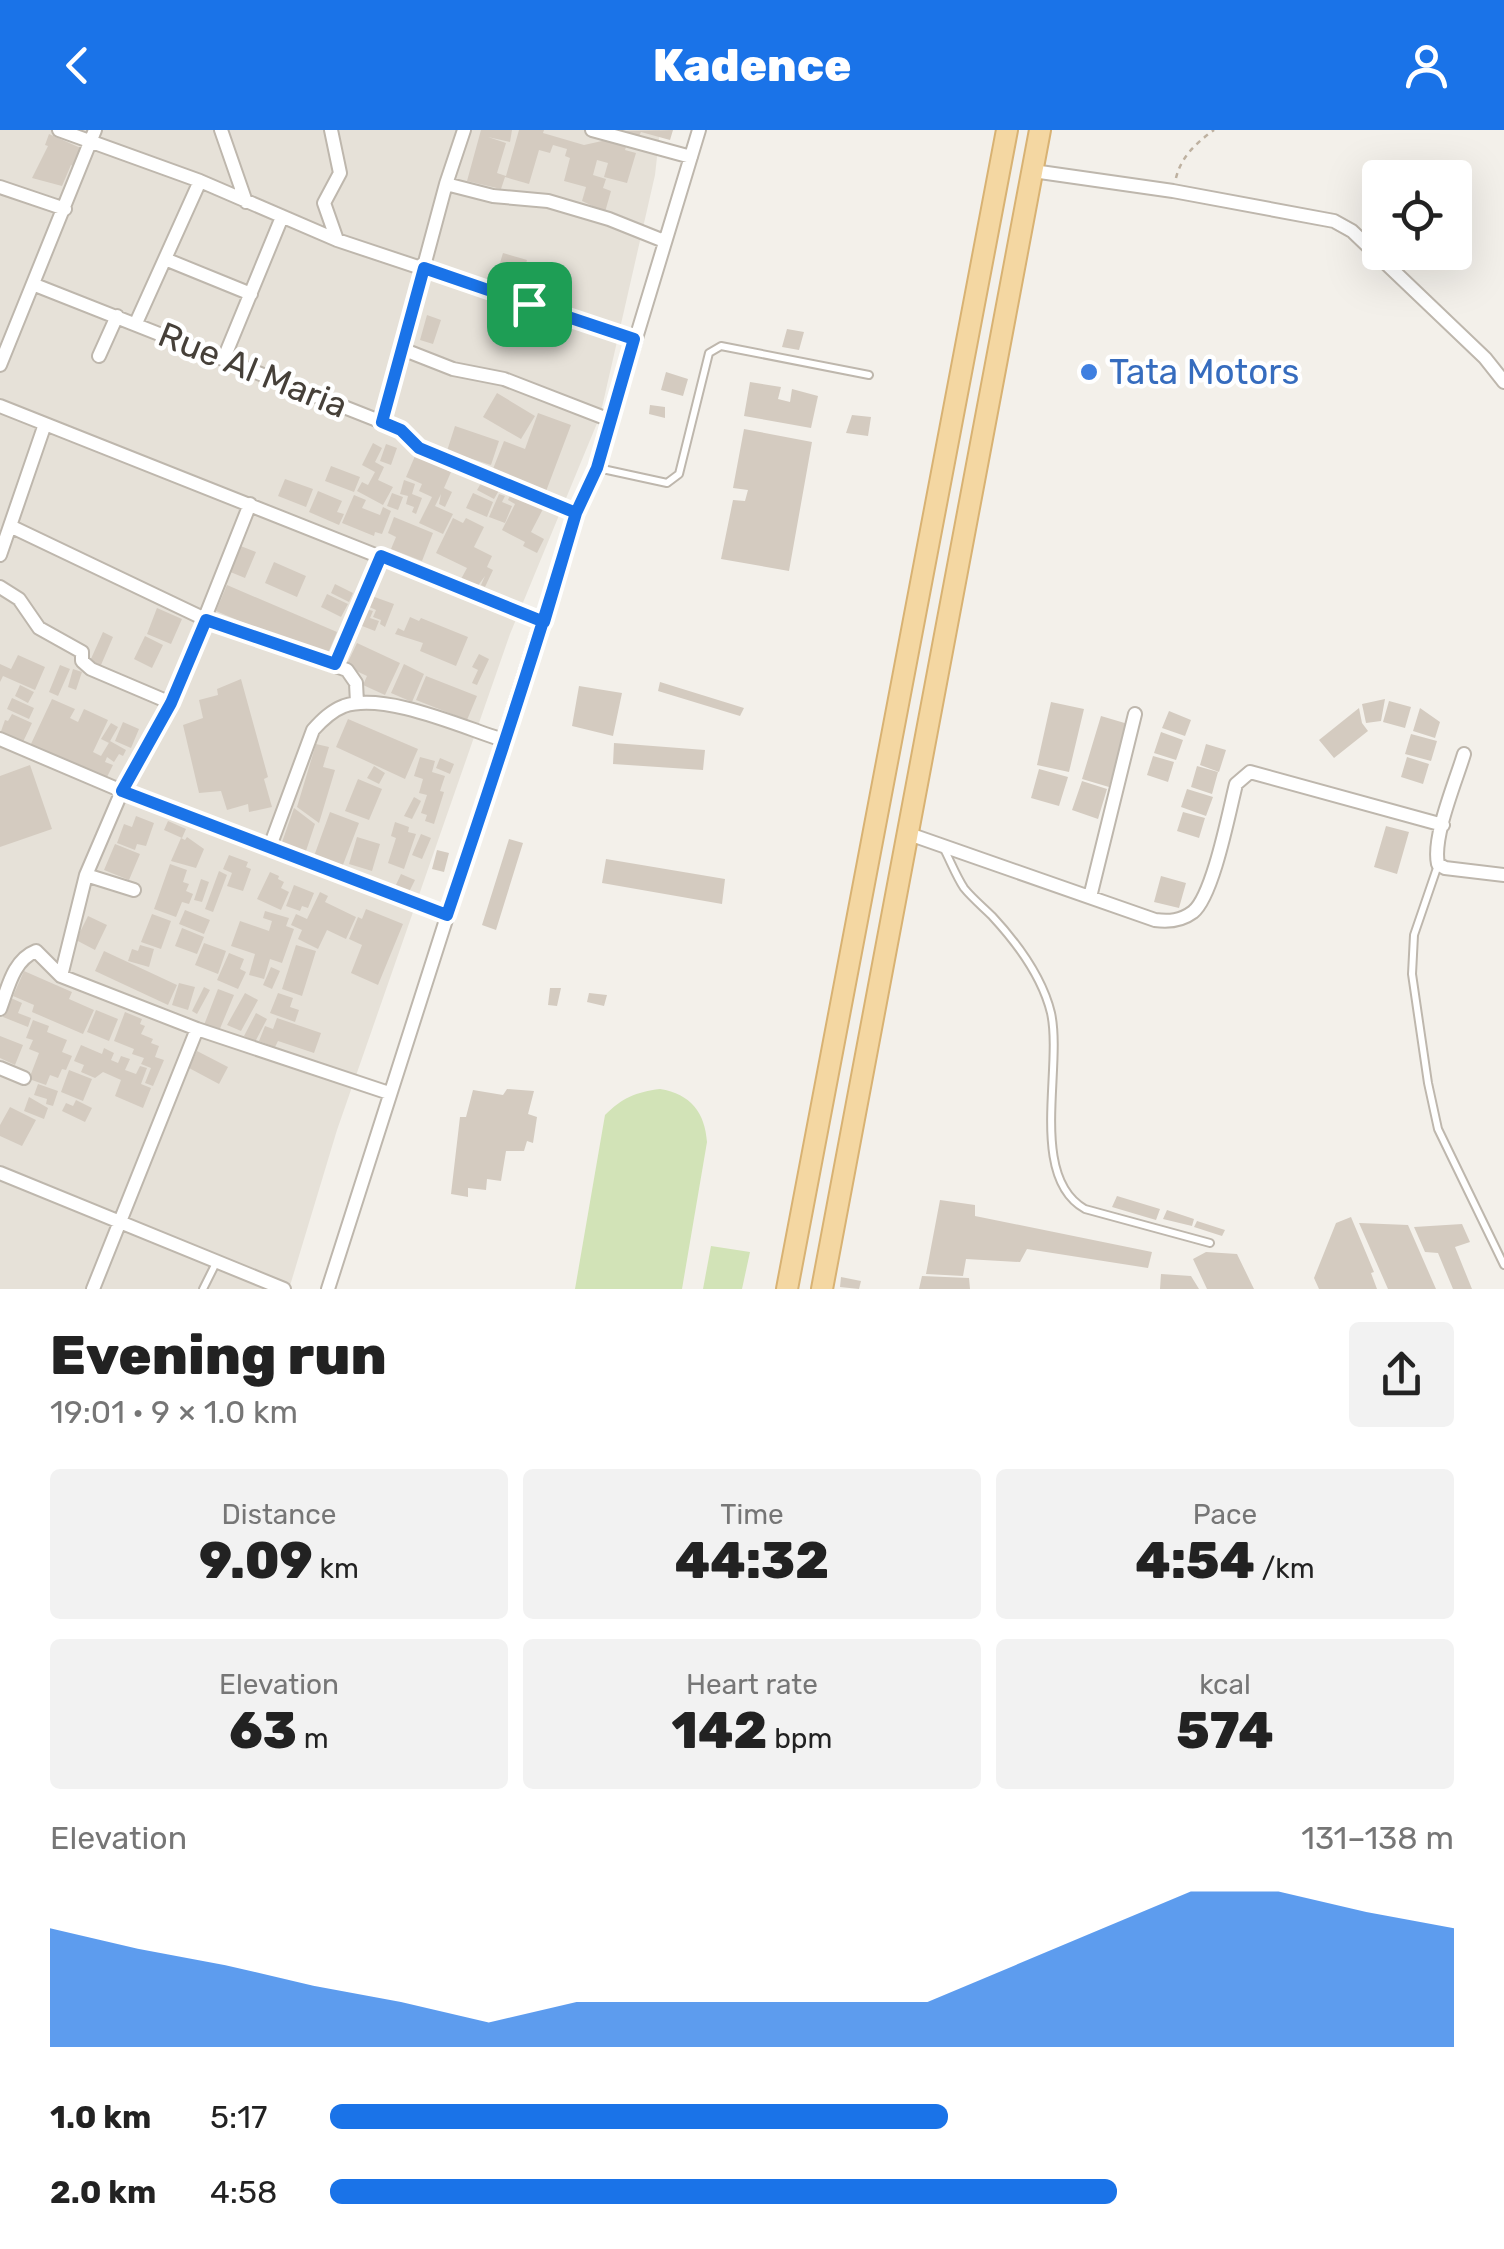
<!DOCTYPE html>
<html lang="en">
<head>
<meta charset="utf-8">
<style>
  body { margin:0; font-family:Rubik,sans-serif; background:#f2f2f2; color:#222; height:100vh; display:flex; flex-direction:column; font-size:38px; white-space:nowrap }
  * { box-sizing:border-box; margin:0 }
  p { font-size:32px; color:#767676 }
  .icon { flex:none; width:55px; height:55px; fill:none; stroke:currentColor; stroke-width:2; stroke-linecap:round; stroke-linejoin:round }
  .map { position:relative; height:1159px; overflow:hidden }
  .side { display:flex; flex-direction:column; background:#fff; flex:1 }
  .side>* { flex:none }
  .buttons { position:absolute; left:1362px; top:30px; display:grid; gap:20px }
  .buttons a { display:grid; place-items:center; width:110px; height:110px; border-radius:10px; background:#fff; box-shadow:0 10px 40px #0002; font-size:50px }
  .pin { position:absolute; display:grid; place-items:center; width:85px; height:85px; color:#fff; margin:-42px; border-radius:20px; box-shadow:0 5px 15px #0006 }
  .round { display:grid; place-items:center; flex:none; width:105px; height:105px; border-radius:10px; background:#f2f2f2 }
  .head { display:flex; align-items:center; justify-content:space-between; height:170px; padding:0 50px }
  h1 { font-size:55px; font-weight:800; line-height:75px }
  .figures { display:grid; grid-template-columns:repeat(3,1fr); gap:15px; height:170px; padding:10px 50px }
  .figures div { display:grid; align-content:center; border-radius:10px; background:#f2f2f2; text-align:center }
  .figures b { font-size:50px; font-weight:800 }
  .figures small { font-size:28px; font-weight:400 }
  .figures p { font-size:28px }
  .chart { height:280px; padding:20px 50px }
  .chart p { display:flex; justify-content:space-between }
  .chart svg { width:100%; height:180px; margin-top:10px; fill:#1a73e8; opacity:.7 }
  ul { padding:0 50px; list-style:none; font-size:32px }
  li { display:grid; grid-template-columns:160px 120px 1fr; align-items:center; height:75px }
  li i { height:25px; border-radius:12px; background:#1a73e8 }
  header { display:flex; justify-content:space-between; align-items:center; height:130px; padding:0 50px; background:#1a73e8; color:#fff; font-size:45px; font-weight:800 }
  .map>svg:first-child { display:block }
</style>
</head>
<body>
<header><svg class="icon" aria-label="back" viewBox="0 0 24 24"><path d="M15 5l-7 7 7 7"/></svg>Kadence<svg class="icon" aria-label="person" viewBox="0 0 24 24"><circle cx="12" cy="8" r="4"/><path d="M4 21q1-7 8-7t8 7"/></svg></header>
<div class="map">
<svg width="1504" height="1159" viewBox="0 0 1504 1159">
  <rect width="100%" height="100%" fill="#f3f0ea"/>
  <path fill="#e6e1d8" d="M0,0h660l-5,45 -55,241 -90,218 -173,496 -48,159h-289z"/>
  <path fill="#d2e3b7" d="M660,959c31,5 45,24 47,53l-25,147h-107l30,-174c17,-17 31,-23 55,-26z
    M711,1116l39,6 -8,37h-39z"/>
  <path fill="#d4cbc0" d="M481,0h31l-2,12 -22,-5 18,6 -9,30 9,3 13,-46h25l-1,3 41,12 27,-6 16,5 -2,6 11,3 -9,30 -23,-6 4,-14 -11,-3 -4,15 13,4 -3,9 8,3 -6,21 -23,-11 4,-14 -22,-6 6,-23 -5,-2 2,-7 -14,-4 -3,8 -11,-3 -10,34 -24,-7 -4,12 -34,-8z
    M673,0l-3,10 -29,-8 -2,4 -15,-5z
    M49,4l34,15 -7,18 -5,-2 -9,21 -30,-8 16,-32 -3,-1z
    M503,123l24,7 -9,32 -25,-6z
    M427,185l14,5 -8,24 -13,-4z
    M787,199l17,3 -5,18 -17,-3z
    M666,242l22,7 -5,17 -22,-6z
    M750,252l31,5 -3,12 12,3 2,-13 26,7 -7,32 -67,-12z
    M497,263l38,23 -14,23 -38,-22z
    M650,275l15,2v11l-16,-4z
    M538,283l33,12 -26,69 -54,-20 13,-33 21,8z
    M852,285l19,2 -3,19 -22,-3z
    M455,296l44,15 -8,24 -44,-14z
    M744,299l68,13 -23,129 -68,-12 12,-59 12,1 3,-11 -15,-2z
    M373,313l9,5 -7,14 9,5 -6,13 15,7 -10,18 -26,-14 5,-9 6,3 7,-13 -13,-7z
    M386,314l11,4 -6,17 -11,-4z
    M415,326l36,16 -7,16 8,4 -7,15 -6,-3 2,-10 -6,12 18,8 -10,20 -24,-11 13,-26 -13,-6 3,-7 -16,-7z
    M331,336l29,11 -6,15 -29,-11z
    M484,348l17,9 -7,12 -17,-9z
    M285,349l28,10 -7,18 -28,-11z
    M404,350l11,4 -3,10 10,4 -6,16 -4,-2 2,-5 -8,-3 2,-8 -8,-2z
    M318,361l24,10 -5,11 7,2 -5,11 -30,-13z
    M392,363l11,4 -5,13 -11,-4z
    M473,363l20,9 -6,15 -21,-9z
    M511,363l32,16 -12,23 13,7 -7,14 -14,-7 2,-4 -23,-12 13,-26 -7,-4z
    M499,364l6,2 -3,6 10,4 -7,17 -16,-6z
    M354,365l12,5 -4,8 18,7 3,-8 8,4 -9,23 -7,-2 -1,4 -32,-13z
    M394,387l39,16 -11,28 -31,-12 5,-12 -8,-4z
    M453,388l10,5 3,-5 18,9 -10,20 18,9 -5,11 6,3 -8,17 -4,-2 4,-9 -8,11 -16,-8 6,-11 -31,-15z
    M238,415l18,7 -11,26 -17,-7z
    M274,432l32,14 -9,21 -32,-14z
    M335,454l18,9 -4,9 -18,-9z
    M227,455l110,47 -11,26 -110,-47z
    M327,464l21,10 -7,13 -20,-10z
    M369,465l25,9 -9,23 -5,-3 1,-4 -8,-3 3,-7 -11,-5z
    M157,478l25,11 -11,25 -24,-10z
    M363,478l10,3 -3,7 9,3 -4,10 -18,-7z
    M410,487l9,4 2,-3 47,19 -12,29 -36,-15 3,-8 -28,-9 3,-6 6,3z
    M103,502l10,5 -12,28 -11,-4z
    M145,506l18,9 -11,23 -18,-9z
    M357,513l43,20 -15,32 -22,-10 4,-9 -21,-10z
    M479,524l10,5 -12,26 -5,-2 6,-13 -6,-3z
    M18,525l27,12 -10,23 -32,-14 -3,6v-18l11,5z
    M404,534l20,10 -12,28 -21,-9z
    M60,535l10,4 -12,27 -9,-4z
    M73,539l9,3 -6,18 -8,-3z
    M426,546l51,20 -10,24 -51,-20z
    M241,549l27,98 -4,2 8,28 -23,5 -1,-8 -21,6 -6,-19 -22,2 -16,-68 20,-7 -4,-18 19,-5 -1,-6z
    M660,552l84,26 -4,8 -82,-25z
    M20,555l14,7 -6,11 -13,-7z
    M579,556l43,7 -9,43 -41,-10z
    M12,568l22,10 -5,11 -22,-10z
    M52,569l23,10 -5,9 8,4 6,-13 24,11 -15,32 8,4 9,-15 16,9 -3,6 -4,-2 -5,8 -7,-5 -2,5 8,3 -8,16 -75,-35z
    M1385,569l-4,22 -15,2 -4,-19z
    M1389,571l22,6 -6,21 -22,-6z
    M1051,572l33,7 -15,63 -32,-7z
    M1359,578l3,15 6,8 -34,27 -15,-18z
    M1420,578l20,14 -5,16 -22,-7z
    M1169,581l22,9 -6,16 -23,-8z
    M12,584l20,9 -10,21 -22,-10 5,-14 3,1z
    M1101,586l27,8 -19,63 -27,-8z
    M348,589l70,30 -13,30 -69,-32z
    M123,592l16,7 -8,19 -16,-7z
    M111,593l7,4 -9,16 -8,-4z
    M1161,602l22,8 -7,20 -22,-7z
    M1411,604l26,7 -6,20 -26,-7z
    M614,613l91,7 -2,20 -90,-6z
    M316,614l13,3 -6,20 12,3 -16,53 -22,-16z
    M1206,614l20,6 -7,22 -19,-7z
    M1153,626l21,6 -6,20 -21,-7z
    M420,627l15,4 -3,11 13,4 -5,15 4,1 -10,32 -9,-3 2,-6 -6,-2 6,-18 -8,-2 4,-14 -9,-3z
    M1407,627l22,7 -6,20 -22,-7z
    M440,628l14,6 -4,10 -14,-6z
    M30,635l22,64 -52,18v-71z
    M374,636l11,7 -6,11 -12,-6z
    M1197,636l21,6 -6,22 -21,-7z
    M1039,639l29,8 -9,29 -28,-8z
    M358,649l24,10 -13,31 -24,-9z
    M1082,651l25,8 -9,30 -26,-9z
    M1187,659l26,8 -7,19 -25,-9z
    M414,667l7,4 -9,18 -8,-3z
    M294,678l21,16 -10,30 -24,-9z
    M330,682l29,11 -18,47 -28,-11z
    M1183,682l22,6 -6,20 -22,-7z
    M136,686l18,7 -8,23 -9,-2 -2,6 -18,-7 7,-19 8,3z
    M168,691l18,8 -4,9 -18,-8z
    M395,692l14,5 -1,5 8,2 -12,35 -16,-6 8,-25 -5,-2z
    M1386,696l23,6 -12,42 -23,-7z
    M421,704l10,4 -9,21 -10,-4z
    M187,707l17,12 -8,19 -25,-7 10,-23 4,2z
    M357,707l23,7 -8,27 -23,-7z
    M509,709l14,4 -27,87 -14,-5z
    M115,714l25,10 -11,26 -25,-10z
    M437,720l12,3 -5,19 -12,-3z
    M229,725l19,7 -2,5 5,2 -8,22 -16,-5 5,-13 -9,-4z
    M606,729l119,20 -3,25 -120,-21z
    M170,734l17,6 -4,12 6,2 -3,7 7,3 -4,10 -7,-2 -6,15 -22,-8z
    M219,741l8,4 -14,37 -8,-3z
    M270,742l9,4 -1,3 6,3 -3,6 8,4 -8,18 -24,-11z
    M401,744l14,6 -7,14 -13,-7z
    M1161,746l25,7 -7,25 -25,-6z
    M201,749l8,3 -7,20 -8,-2z
    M294,755l20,8 -6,15 -6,-2 -2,5 -14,-5z
    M320,762l8,4 -3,6 31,15 -10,22 -19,-9 -9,19 -20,-10 4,-9 -11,-5 5,-11 11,5z
    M366,779l37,15 -25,61 -27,-12 11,-28 -13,-6 9,-22 4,2z
    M185,780l25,10 -6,14 -25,-10z
    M265,781l24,7 -3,8 8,3 -12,34 -12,-4 -6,20 -15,-4 6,-21 -24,-8 9,-25 29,10 3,-10 -9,-3z
    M152,784l19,7 -10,28 -20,-7z
    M88,786l19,9 -12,25 -19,-10z
    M182,798l22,9 -7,17 -22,-8z
    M204,813l22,8 -8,23 -23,-9z
    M140,815l14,4 -5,18 -21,-6 4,-12 6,2z
    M296,815l20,6 -14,45 -20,-7z
    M104,821l73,34 -9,20 -73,-34z
    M229,823l15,6 -4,10 6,3 -8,17 -21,-9z
    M271,837l9,4 -8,18 -9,-4z
    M24,841l48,21 -3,7 25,11 -11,24 -51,-22 2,-7 -21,-9z
    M179,853l16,4 -7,23 -16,-5z
    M204,857l6,3 -13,24 -5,-3z
    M550,858h11l-4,18 -9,-1z
    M218,859l16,6 -15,36 -15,-6z
    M245,863l13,7 -17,31 -14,-6z
    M278,863l15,5 -3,9 9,3 -4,12 -25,-9z
    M589,863l18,2 -3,11 -17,-4z
    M11,868l11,5 -4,10 13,5 -3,9 -25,-10z
    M96,880l22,9 -9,22 -22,-9z
    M125,882l17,7 -2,5 5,2 -4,8 12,5 -2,4 8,3 -4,11 9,3 -11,26 -8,-3 6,-15 -10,-4 3,-6 -12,-4 2,-5 -20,-8z
    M256,883l11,6 -12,23 -11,-6z
    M277,888l44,15 -7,20 -36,-12 -3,6 -16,-6 6,-15 8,3z
    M33,890l16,6 -2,6 20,8 -5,12 10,4 -6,14 -4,-1 -4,9 -8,-3 -4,10 -17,-6 10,-26 -10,-4 4,-9 -7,-2z
    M0,906l23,9 -8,20 -15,-7z
    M81,915l21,9 2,-6 10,5 -3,7 7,3 3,-7 9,3 -5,11 11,4 4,-8 7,2 -6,16 10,4 -8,20 -28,-12 6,-16 -18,-8 -8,6 -14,-6 3,-7 -10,-4z
    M197,921l31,16 -9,17 -30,-16z
    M69,940l23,9 -9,22 -22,-9z
    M38,954l20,7 -5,15 -7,-2 1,-5 -13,-4z
    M507,959l27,2 -6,23 9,3 -4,26 -6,-2 -3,10h-18l-5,30 -14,-2 -1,11 -18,-2v9l-17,-3 9,-77h6l7,-27 30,5z
    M29,967l19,11 -4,11 -20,-8z
    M76,970l16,8 -7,14 -23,-11 4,-8 7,3z
    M10,977l26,13 -14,26 -22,-10v-11z
    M1117,1066l43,13 -4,11 -44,-13z
    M940,1070l35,5v11l177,36 -4,16 -121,-19 -7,13 -54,-3 -3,17 -37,-2z
    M1167,1080l27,9 -2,7 -29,-7z
    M1351,1087l23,55 -3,1 6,16h-58l-5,-11 22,-55z
    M1197,1091l28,9 -3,6 -28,-9z
    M1359,1093l49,2 28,64h-48z
    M1462,1094l8,18 -15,5 17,42h-19l-15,-36 -13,-1 -11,-25z
    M1206,1122l31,2 17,35h-47l-14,-30z
    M1161,1144l30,2 8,13h-39z
    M922,1146l47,2 1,11h-51z
    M841,1147l20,4 -2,8 -19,-2z"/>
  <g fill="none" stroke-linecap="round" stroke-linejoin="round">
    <defs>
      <path id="lane" d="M598,338l69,15 12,-9 30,-121 12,-7 148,29
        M943,717c7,13 13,29 21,41 8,10 19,19 28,28 25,27 50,60 59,97 12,55 -23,164 34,196l125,34
        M1438,735l-24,70 -2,39 16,109 10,46 66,136
        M203,1159l13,-26"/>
      <path id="street" d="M59,0l141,51 137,59 297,99
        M221,0l25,72
        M331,0l9,43 -16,30 13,37
        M592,0l99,27
        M1033,41l140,20 161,30 18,10 133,127 19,24
        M446,54l47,12 55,5 61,18 55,22
        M0,57l65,22
        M165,129l86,35
        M35,155l347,137 19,8 18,18 157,65
        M136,193l64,-142
        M402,219l51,20 51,10 106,41
        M99,226l18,-40
        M224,228l58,-141
        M0,235l95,-235
        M0,276l544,216
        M382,292l64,-238 18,-54
        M10,396l197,94 140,50 9,13 1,20
        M0,425l45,-131
        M0,457l19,12 20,29 43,24v9l9,8 80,34
        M335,534l46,-108
        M0,609l122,52 325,124
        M1464,624c-8,27 -32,83 -26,110l7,4 59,7
        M909,704l246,86c14,2 26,1 38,-8 20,-16 36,-100 43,-128l14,-12 193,53
        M269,719l44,-119c9,-10 18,-19 31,-24 42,-14 120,22 162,35
        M86,745l48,15
        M1090,767l45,-183
        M61,846l25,-101 36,-84 49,-88 79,-199
        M0,879c8,-21 13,-49 36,-58l25,25 136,53 192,64
        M0,938l24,10
        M0,1043l284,116
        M93,1159l104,-260
        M328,1159l248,-776 21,-46 102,-337"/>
      <path id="primary" d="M787,1159l220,-1159
        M822,1159l218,-1159"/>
    </defs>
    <use href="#lane" stroke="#beb7ad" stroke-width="10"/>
    <use href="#street" stroke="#beb7ad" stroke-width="16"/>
    <use href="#primary" stroke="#d8b273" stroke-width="24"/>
    <path stroke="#beb1a0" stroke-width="2.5" stroke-dasharray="5 5" stroke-linecap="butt" d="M1176,48c5,-21 20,-35 38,-48"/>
    <use href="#lane" stroke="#fff" stroke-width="6"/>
    <use href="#street" stroke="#fff" stroke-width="12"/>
    <use href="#primary" stroke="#f4d7a2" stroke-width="20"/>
  </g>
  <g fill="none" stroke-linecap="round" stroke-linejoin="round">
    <defs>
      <path id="route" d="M529,174l105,35 -37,129 -21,45 -32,109 -163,-66 -46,108 -129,-44 -35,83 -49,88 325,124c45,-133 89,-267 129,-402l-157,-65 -18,-18 -19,-8 42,-154 105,36"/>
    </defs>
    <use href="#route" stroke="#fff" stroke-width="20"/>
    <use href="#route" stroke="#1a73e8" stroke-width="12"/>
  </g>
  <circle fill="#3f7fe0" stroke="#fff" stroke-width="4" cx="1089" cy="242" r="10"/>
  <g text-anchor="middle" stroke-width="9" stroke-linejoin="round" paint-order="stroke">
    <g font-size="35" fill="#464039" stroke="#fff">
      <text transform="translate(253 240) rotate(22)" y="12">Rue Al Maria</text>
    </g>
    <g font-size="35" fill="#366cbe" stroke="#fff" text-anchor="start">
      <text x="1109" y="254">Tata Motors</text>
    </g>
  </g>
</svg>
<div class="buttons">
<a><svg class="icon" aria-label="locate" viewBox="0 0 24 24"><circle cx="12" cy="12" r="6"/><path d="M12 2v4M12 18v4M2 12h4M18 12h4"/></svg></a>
</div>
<div class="pin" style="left:529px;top:174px;background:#1e9e55"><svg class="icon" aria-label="arrive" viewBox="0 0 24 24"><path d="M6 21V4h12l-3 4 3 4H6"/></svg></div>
</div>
<section class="side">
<div class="head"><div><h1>Evening run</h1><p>19:01 · 9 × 1.0 km</p></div><a class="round"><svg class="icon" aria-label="share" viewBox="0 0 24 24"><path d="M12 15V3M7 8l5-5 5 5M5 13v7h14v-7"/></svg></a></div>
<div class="figures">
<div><p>Distance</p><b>9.09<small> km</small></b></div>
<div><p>Time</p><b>44:32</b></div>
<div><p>Pace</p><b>4:54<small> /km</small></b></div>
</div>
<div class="figures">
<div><p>Elevation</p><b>63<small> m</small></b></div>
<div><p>Heart rate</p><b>142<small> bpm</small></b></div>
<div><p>kcal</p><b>574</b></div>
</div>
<div class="chart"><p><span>Elevation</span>131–138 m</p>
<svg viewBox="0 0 160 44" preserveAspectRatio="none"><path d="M0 44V15L10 20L20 24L30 29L40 33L50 38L60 33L70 33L80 33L90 33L100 33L110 24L120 15L130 6L140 6L150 11L160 15V44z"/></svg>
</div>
<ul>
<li><b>1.0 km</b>5:17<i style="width:55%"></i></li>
<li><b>2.0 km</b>4:58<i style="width:70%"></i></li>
</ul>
</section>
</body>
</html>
